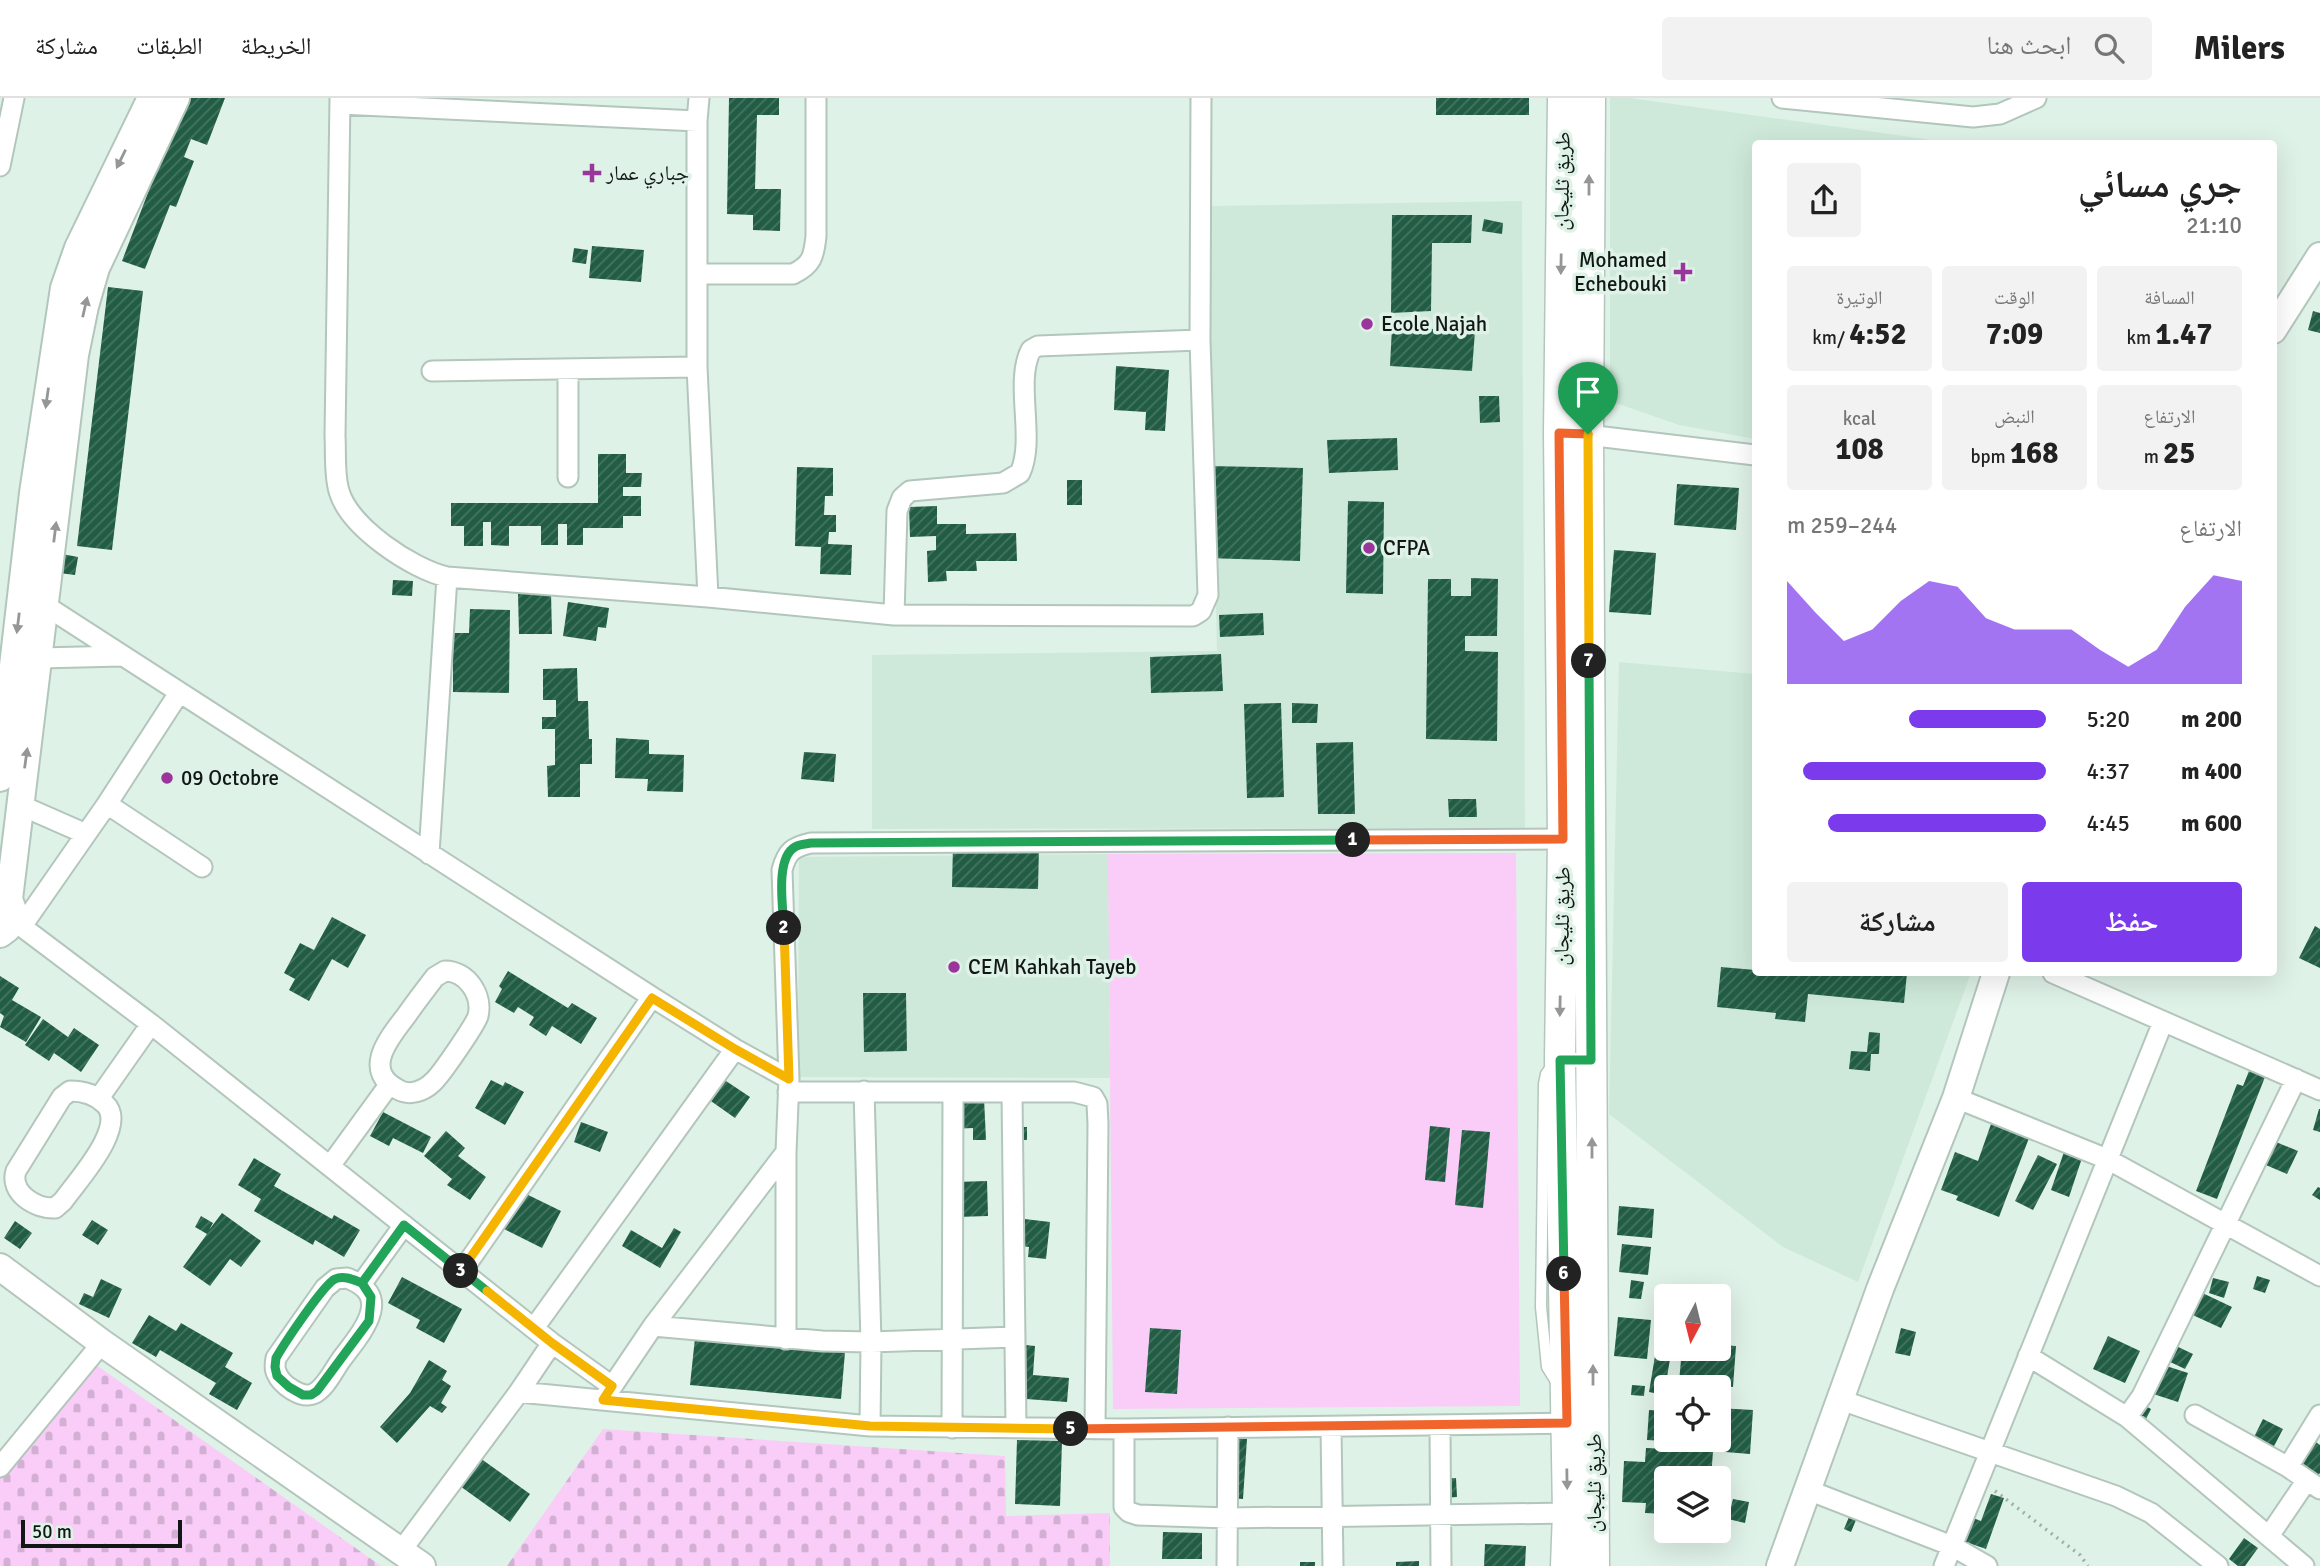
<!DOCTYPE html>
<html lang="ar">
<head>
<meta charset="utf-8">
<style>
  body { margin:0; font-family:Signika,"Noto Naskh Arabic",sans-serif; background:#f2f2f2; color:#222; direction:rtl; height:100vh; display:flex; flex-direction:column; font-size:26px; white-space:nowrap }
  * { box-sizing:border-box; margin:0 }
  p { font-size:23px; color:#767676 }
  .icon { flex:none; width:38px; height:38px; fill:none; stroke:currentColor; stroke-width:2; stroke-linecap:round; stroke-linejoin:round }
  .map { position:relative; flex:1; overflow:hidden; direction:ltr }
  .details { position:absolute; left:1752px; top:42px; width:525px; height:836px; display:flex; flex-direction:column; background:#fff; border-radius:7px; box-shadow:0 7px 28px #0002; direction:rtl }
  .details>* { flex:none }
  .needle { width:46px; rotate:187deg }
  .controls { position:absolute; left:1654px; top:1186px; display:grid; gap:14px }
  .controls a { display:grid; place-items:center; width:77px; height:77px; border-radius:7px; background:#fff; box-shadow:0 7px 28px #0002; font-size:35px }
  .scale { position:absolute; left:21px; bottom:18px; width:161px; box-sizing:border-box; padding-left:7px; border:4px solid #111714; border-top:0; font-size:19px; line-height:24px; white-space:nowrap; color:#111714; -webkit-text-stroke:5px #dff2e7; paint-order:stroke }
  .pin { position:absolute; display:grid; place-items:center; width:60px; height:60px; color:#fff; margin:-72px -30px; border-radius:50% 50% 50% 0; rotate:-45deg; box-shadow:0 0 7px #0007 }
  .pin .icon { rotate:45deg }
  .km { position:absolute; width:35px; height:35px; margin:-18px; border-radius:50%; background:#222; color:#fff; font-size:19px; line-height:35px; text-align:center }
  .round { display:grid; place-items:center; flex:none; width:74px; height:74px; border-radius:7px; background:#f2f2f2 }
  .head { display:flex; align-items:center; justify-content:space-between; height:119px; padding:0 35px }
  h1 { font-size:38px; font-weight:700; line-height:52px }
  .metrics { display:grid; grid-template-columns:repeat(3,1fr); gap:10px; height:119px; padding:7px 35px }
  .metrics div { display:grid; align-content:center; border-radius:7px; background:#f2f2f2; text-align:center }
  .metrics b { font-size:30px; font-weight:700 }
  .metrics small { font-size:19px; font-weight:400 }
  .metrics p { font-size:19px }
  .chart { height:196px; padding:14px 35px }
  .chart p { display:flex; justify-content:space-between }
  .chart svg { width:100%; height:126px; margin-top:7px; fill:#7c3aed; opacity:.7 }
  .action { display:flex; gap:14px; margin-top:auto; padding:14px 35px }
  .action a { flex:1; height:80px; border-radius:7px; background:#7c3aed; color:#fff; font-size:28px; font-weight:700; line-height:80px; text-align:center }
  .action a+a { background:#f2f2f2; color:#222 }
  ul { padding:0 35px; list-style:none; font-size:23px }
  li { display:grid; grid-template-columns:112px 84px 1fr; align-items:center; height:52px }
  li i { height:18px; border-radius:9px; background:#7c3aed }
  header { display:flex; align-items:center; gap:42px; box-sizing:border-box; height:98px; padding:0 35px; background:#fff; border-bottom:2px solid #e0e0e0 }
  header strong { font-size:33px }
  nav { display:flex; gap:38px; margin-inline-start:auto; font-size:24px }
  .search { width:490px; height:63px; background:#f2f2f2; display:flex; align-items:center; gap:18px; box-sizing:border-box; padding:0 24px; border-radius:7px; color:#767676; font-size:26px }
  .map>svg:first-child { display:block }
</style>
</head>
<body>
<header>
<strong>Milers</strong>
<div class="search"><svg class="icon" aria-label="search" viewBox="0 0 24 24"><circle cx="10" cy="10" r="6"/><path d="M15 15l6 6"/></svg>ابحث هنا</div>
<nav><a>الخريطة</a><a>الطبقات</a><a>مشاركة</a></nav>
</header>
<div class="map">
<svg width="2320" height="1468" viewBox="0 0 2320 1468">
  <defs>
    <pattern id="cemetery-stones" width="16" height="16" patternUnits="userSpaceOnUse" patternTransform="scale(1.75)"><rect width="16" height="16" fill="#f9cdf8"/><path d="M2 7V4a2 2 0 0 1 4 0v3zM10 15v-3a2 2 0 0 1 4 0v3z" fill="#d4afd4"/></pattern>
    <pattern id="building-hatch" width="6" height="6" patternUnits="userSpaceOnUse" patternTransform="scale(1.75)"><rect width="6" height="6" fill="#215d44"/><path d="M-1 1l2-2M0 6l6-6M5 7l2-2" fill="none" stroke="#477461"/></pattern>
  </defs>
  <rect width="100%" height="100%" fill="#dff2e7"/>
  <path fill="#cee9da" d="M1610,0h20l323,45 -198,1v295l-76,-14 -69,-24z
    M1522,103l3,627 -653,1v-174l345,-4 -5,-208 -2,-237z
    M1619,564l136,12v299h216l-113,309 -75,-35 -174,-133z
    M1108,756l2,224 -312,-1 1,-220z"/>
  <path fill="url(#cemetery-stones)" d="M92,1264l289,204h-381v-91z
    M603,1331l402,27 1,60 104,-3v53h-603z"/>
  <path fill="#f9cdf8" d="M1516,755l4,553 -407,3 -5,-555z"/>
  <path fill="url(#building-hatch)" d="M184,0h41l-18,47 -16,-6 -7,18 10,4 -18,46 -6,-2 -25,64 -23,-8z
    M729,0h50v17h-22l-2,74h26l-1,42 -27,-1v-15l-26,-1z
    M1436,0h93v17h-93z
    M1392,117h80l-1,28h-39l-1,68 -40,2z
    M1484,121l19,4 -1,11 -20,-3z
    M592,148l52,4 -3,32 -52,-4z
    M574,150l14,2 -2,14 -14,-2z
    M108,189l35,4 -31,259 -35,-4z
    M2313,213l7,2v20l-12,-3z
    M1392,229l83,4 -3,40 -82,-5z
    M1116,268l53,4 -4,61 -20,-1 1,-18 -32,-2z
    M1479,298h20l1,26 -20,1z
    M1397,340l1,32 -69,3 -2,-33z
    M598,356h28v19h16l-1,14h-18v9h18v20h-18v12h-40v17h-16v-21h-9v21h-17v-19h-32v20l-18,-1v-23h-8v24h-19v-20h-13v-23h147z
    M1207,368l96,2 -3,93 -95,-3z
    M797,369l36,1v28h-8l-1,19h12v17h-7l-1,12 24,1 -1,30 -31,-1 1,-27 -26,-1z
    M1067,382h15v25h-15z
    M1677,386l62,4 -3,42 -62,-5z
    M1348,403l36,1 -1,92 -37,-1z
    M937,408v18h29v10l50,-1 1,28h-41l1,10h-31l1,10 -19,1 -1,-31 9,-1v-14l-26,1 -1,-30z
    M1614,452l42,3 -5,62 -42,-3z
    M62,456l16,3 -3,18 -16,-2z
    M1471,480l27,1 -1,57h-32v15l33,1 -1,89 -71,-2 2,-160h23v17h20z
    M393,482l20,1 -1,15 -20,-1z
    M551,495l1,41h-33l-1,-40z
    M568,504l41,6 -3,20 -8,-1 -2,14 -33,-5z
    M470,511l40,1 -1,83 -56,-1v-59h16z
    M1263,515l1,22 -44,2 -1,-22z
    M1221,556l2,37 -72,2 -1,-36z
    M577,570l1,33h10l1,38h3v25h-12v33h-32l-1,-31 8,-1v-36h-13v-12h14v-17h-13v-31z
    M1281,605l3,94 -37,1 -3,-94z
    M1292,605l26,1 -1,19h-25z
    M616,640l33,2v14l35,1 -1,37 -36,-1 1,-12 -33,-1z
    M1353,644l2,72h-37l-2,-71z
    M804,654l32,2 -2,28 -33,-3z
    M1448,701h28l1,18h-28z
    M953,747l86,2 -1,42 -86,-2z
    M332,819l34,18 -18,33 -16,-9 -23,42 -20,-11 6,-11 -11,-6 16,-30 14,7z
    M2315,828l5,3v39l-21,-10z
    M1721,869l34,3v3h152l-3,30 -96,-9 -3,28 -30,-3 1,-6 -59,-6z
    M508,873l60,37 4,-5 25,15 -16,26 -29,-18 -6,10 -17,-11 5,-8 -16,-10 -4,6 -19,-11 7,-13 -3,-3z
    M0,878l19,12 -7,12 29,17 -15,25 -26,-15 4,-11 -4,-3z
    M863,895h43l1,58 -43,1z
    M43,921l25,18 6,-9 25,17 -18,27 -27,-19 -5,8 -24,-16z
    M1869,934l11,1 -1,21h-8l-1,17 -21,-2 2,-18 16,1z
    M2249,973l16,6 -48,122 -21,-8 41,-107 6,2z
    M723,981l27,18 -15,21 -27,-19z
    M491,982l12,6 2,-4 19,10 -19,33 -30,-17z
    M984,1000l2,42h-13v-12l-22,1 -1,-30z
    M2319,1011h1v23l-7,-2z
    M383,1014l48,25 -8,16 -30,-15 -4,8 -19,-10z
    M581,1024l27,10 -8,20 -26,-10z
    M1991,1026l38,14 -30,79 -43,-17 2,-4 -17,-6 14,-38 23,9z
    M1430,1028l20,2 -5,54 -20,-2z
    M1015,1029h12v13h-11z
    M1462,1032l28,2 -7,76 -28,-3z
    M446,1033l19,17 -7,8 28,21 -16,23 -23,-15 5,-6 -28,-23z
    M2264,1039l34,14 -11,23 -33,-14z
    M2065,1051l18,6 -14,42 -18,-7z
    M2038,1057l19,9 -24,46 -18,-9z
    M254,1060l27,16 -7,12 58,33 2,-4 26,15 -16,27 -29,-17 -2,5 -59,-34 7,-12 -23,-14z
    M987,1083l1,35 -31,1 -1,-35z
    M2318,1089l2,1v12l-8,-5z
    M520,1093l41,20 -19,37 -40,-20z
    M1619,1108l35,3 -2,29 -35,-3z
    M222,1115l39,28 -20,26 -11,-8 -20,27 -27,-19 24,-33 -12,-7 6,-11 12,7 -4,7z
    M1015,1120l35,4 -4,37 -18,-2 1,-10 -16,-2z
    M92,1122l16,10 -10,15 -16,-10z
    M15,1123l17,12 -12,16 -16,-11z
    M674,1130l7,4 -21,36 -38,-22 9,-16 31,18z
    M1622,1146l29,3 -3,28 -29,-3z
    M2257,1178l13,4 -5,13 -12,-4z
    M402,1179l60,32 -18,34 -28,-15 4,-8 -32,-17z
    M2213,1180l16,4 -5,16 -15,-5z
    M101,1181l21,10 -13,29 -30,-14 5,-11 9,4z
    M1631,1182l13,2 -3,17 -12,-1z
    M2194,1191l38,18 -11,21 -37,-17z
    M1718,1204h8l-3,43 13,1 -3,41 -54,-5 3,-33h36z
    M149,1217l27,16 5,-8 52,30 -8,14 27,16 -15,27 -28,-16 7,-11 -56,-33 -4,7 -24,-14z
    M1618,1219l33,3 -4,39 -33,-3z
    M1150,1230l31,2 -4,64 -32,-2z
    M1901,1230l15,4 -6,24 -15,-3z
    M2108,1238l32,15 -15,32 -32,-14z
    M695,1240l150,14 -4,47 -151,-14z
    M1015,1246l20,2 -2,29 36,3 -2,24 -56,-4z
    M2174,1247l19,9 -8,15 -19,-9z
    M1655,1258l15,3 -6,36 -15,-3z
    M429,1262l18,11 -5,9 9,6 -10,17 6,4 -5,6 -12,-7 -33,37 -17,-16 30,-34z
    M2154,1264l34,11 -10,29 -34,-11z
    M1632,1287l13,1 -1,10 -13,-1z
    M2134,1302l17,9 -6,12 -17,-9z
    M1718,1310l35,2 -3,44 -37,-3 -2,28h-45v35l-21,-1 1,-10 -24,-1 2,-41 21,1 1,-14 24,1v-9h48z
    M1649,1312l17,1v30l-19,-1z
    M2263,1321l20,10 -11,21 -20,-9z
    M2306,1337l14,10v28l-4,6 -27,-18z
    M1233,1340l14,1 -4,60 -16,-1z
    M1017,1342l45,1 -2,65 -45,-2z
    M473,1355l57,41 -20,28 -57,-41z
    M1456,1380l1,19 -15,1 -1,-19z
    M1991,1396l13,4 -18,51 -26,-9 8,-24 13,5z
    M1733,1401l16,3 -4,21 -17,-4z
    M1849,1419l7,3 -5,12 -7,-3z
    M1163,1434l39,1v26h-40z
    M2244,1440l14,10 -13,18h-7l-9,-7z
    M1485,1446l41,2 -1,20h-41z
    M1419,1463v5h-23v-4z
    M1300,1464h15v4h-15z"/>
  <g fill="none" stroke-linecap="round" stroke-linejoin="round">
    <defs>
      <path id="lane" d="M1551,969l-5,7 -2,10 -3,223 6,60 10,16"/>
      <path id="street" d="M340,0l-5,338c1,17 -1,38 4,55 10,36 73,78 108,86l261,20 186,18 299,1 8,-5 7,-16 -8,-255 1,-242
        M699,0l-2,23v246l11,230
        M1782,0l191,19 27,-3 36,-16
        M340,6l357,17
        M0,68l14,-68
        M697,176h96c19,-9 21,-18 23,-38v-138
        M568,271v108
        M432,273l265,-4
        M1579,336l176,21
        M46,508l606,391 -190,274
        M894,517l3,-104 5,-13 8,-7 93,-8 17,-10c16,-34 -6,-91 11,-123l7,-4 162,-6
        M40,560l82,-2
        M107,706l95,63
        M20,707l66,29
        M429,756l18,-277
        M13,822l138,104 401,319 60,43
        M22,828l85,-122 72,-111
        M445,873c22,0 38,24 33,45 -3,9 -37,59 -45,66 -9,9 -23,14 -34,8 -38,-19 -10,-52 7,-74 9,-13 19,-26 29,-39z
        M2053,875l267,117
        M652,899l83,52 54,30
        M70,993c14,0 25,3 35,13 23,22 -27,76 -42,97l-8,7c-19,1 -46,-15 -39,-37l46,-74z
        M864,993l7,251 -1,84
        M788,994h286l19,5 4,7 1,20 -3,305
        M1012,995l4,334
        M99,1000l52,-74
        M1956,1000l151,61 213,117
        M330,1068l59,-81
        M347,1180c49,18 13,56 -6,82 -8,11 -16,29 -28,34 -12,5 -32,-10 -36,-20 -3,-5 -2,-11 -1,-16l49,-70 11,-9z
        M362,1185l42,-58
        M653,1228l169,15 49,1 144,-5
        M534,1230l201,-279
        M786,1241v-187
        M2028,1258l99,61 15,-21 154,-317
        M519,1294l33,-49
        M603,1302l50,-74 133,-174 3,-73 -7,-209c5,-19 11,-23 29,-27l752,-4
        M1841,1302l275,96 35,17 67,53
        M2195,1317l93,52 32,22
        M2127,1319l177,149
        M1440,1328l1,140
        M1331,1329l2,139
        M952,1330l1,-335
        M1124,1331v78l5,5 9,3 90,3 340,-5
        M0,1369l102,-124
        M2288,1369l32,-52
        M1808,1392l144,56 35,20
        M2269,1438l38,-56
        M401,1453l118,-159 351,34 254,3 454,-6
        M1227,1468l1,-139
        M1944,1468l219,-544"/>
      <path id="secondary" d="M2273,232l47,-74
        M0,680l33,-285 31,-205 14,-40 73,-150
        M0,794l9,7 5,14 -6,15 -8,6
        M9,801l66,-544 10,-49 11,-38 80,-170
        M0,1169l102,76 320,223
        M1780,1468l100,-277 76,-191 40,-125"/>
      <path id="primary" d="M1563,0l-4,335 4,406 -3,221 8,453 -2,53
        M1590,0l-2,336 6,1132"/>
    </defs>
    <use href="#lane" stroke="#b3c6bc" stroke-width="13"/>
    <use href="#street" stroke="#b3c6bc" stroke-width="23"/>
    <use href="#secondary" stroke="#b3c6bc" stroke-width="30"/>
    <use href="#primary" stroke="#b3c6bc" stroke-width="33"/>
    <path stroke="#a0afa6" stroke-width="3.5" stroke-dasharray="2 5" stroke-linecap="butt" d="M1995,1393l85,64 8,11"/>
    <use href="#lane" stroke="#fff" stroke-width="10"/>
    <use href="#street" stroke="#fff" stroke-width="19"/>
    <use href="#secondary" stroke="#fff" stroke-width="26"/>
    <use href="#primary" stroke="#fff" stroke-width="30"/>
  </g>
  <defs><path id="oneway-solid" d="M-6-.8H1V-3.2L6.5 0L1 3.2V.8H-6Z" transform="scale(1.75)"/></defs>
  <g fill="#949795">
    <use href="#oneway-solid" transform="translate(121 61) rotate(116)"/>
    <use href="#oneway-solid" transform="translate(1589 87) rotate(-90)"/>
    <use href="#oneway-solid" transform="translate(1561 166) rotate(91)"/>
    <use href="#oneway-solid" transform="translate(85 209) rotate(-77)"/>
    <use href="#oneway-solid" transform="translate(47 300) rotate(98)"/>
    <use href="#oneway-solid" transform="translate(55 434) rotate(-83)"/>
    <use href="#oneway-solid" transform="translate(18 525) rotate(97)"/>
    <use href="#oneway-solid" transform="translate(26 660) rotate(-82)"/>
    <use href="#oneway-solid" transform="translate(1560 908) rotate(91)"/>
    <use href="#oneway-solid" transform="translate(1592 1050) rotate(-90)"/>
    <use href="#oneway-solid" transform="translate(1593 1277) rotate(-90)"/>
    <use href="#oneway-solid" transform="translate(1567 1381) rotate(89)"/>
  </g>
  <g fill="none" stroke-linecap="round" stroke-linejoin="round">
    <defs>
      <path id="split-1" d="M1353,742l210,-1 -4,-406 29,1"/>
      <path id="split-2" d="M784,830c-1,-20 -9,-70 11,-81 4,-3 11,-3 16,-4l542,-3"/>
      <path id="split-3" d="M461,1173l191,-273 83,51 54,30 -5,-151"/>
      <path id="split-4" d="M461,1173l-57,-46 -42,58 9,14 -2,24 -52,70 -6,4h-8l-14,-8 -12,-11 -2,-9 1,-9c8,-14 47,-73 59,-79 9,-4 19,1 27,4l42,-58 83,66"/>
      <path id="split-5" d="M487,1193l65,52 60,43 -9,14 267,26 201,3"/>
      <path id="split-6" d="M1071,1331l496,-6 -3,-149"/>
      <path id="split-7" d="M1564,1176l-4,-214h31l-2,-399"/>
      <path id="split-8" d="M1588,336l1,227"/>
    </defs>
    <use href="#split-1" stroke="#fff" stroke-width="14"/>
    <use href="#split-2" stroke="#fff" stroke-width="14"/>
    <use href="#split-3" stroke="#fff" stroke-width="14"/>
    <use href="#split-4" stroke="#fff" stroke-width="14"/>
    <use href="#split-5" stroke="#fff" stroke-width="14"/>
    <use href="#split-6" stroke="#fff" stroke-width="14"/>
    <use href="#split-7" stroke="#fff" stroke-width="14"/>
    <use href="#split-8" stroke="#fff" stroke-width="14"/>
    <use href="#split-1" stroke="#f0652b" stroke-width="9"/>
    <use href="#split-2" stroke="#22a559" stroke-width="9"/>
    <use href="#split-3" stroke="#f5b400" stroke-width="9"/>
    <use href="#split-4" stroke="#22a559" stroke-width="9"/>
    <use href="#split-5" stroke="#f5b400" stroke-width="9"/>
    <use href="#split-6" stroke="#f0652b" stroke-width="9"/>
    <use href="#split-7" stroke="#22a559" stroke-width="9"/>
    <use href="#split-8" stroke="#f5b400" stroke-width="9"/>
  </g>
  <g fill="#99359b" stroke="#dff2e7" stroke-width="2.5">
    <path d="M588.5 64.5h7v7h7v7h-7v7h-7v-7h-7v-7h7z"/>
    <path d="M1679.5 163.5h7v7h7v7h-7v7h-7v-7h-7v-7h7z"/>
    <circle cx="1367" cy="226" r="7"/>
    <circle cx="1369" cy="450" r="7"/>
    <circle cx="167" cy="680" r="7"/>
    <circle cx="954" cy="869" r="7"/>
  </g>
  <g text-anchor="middle" stroke-width="7" stroke-linejoin="round" paint-order="stroke">
    <g font-size="21" fill="#111714" stroke="#dff2e7" text-anchor="start">
      <text x="606" y="82">جباري عمار</text>
      <text x="1667" y="169" text-anchor="end">Mohamed<tspan x="1667" dy="24">Echebouki</tspan></text>
      <text x="1381" y="233">Ecole Najah</text>
      <text x="1383" y="457">CFPA</text>
      <text x="181" y="687">09 Octobre</text>
      <text x="968" y="876">CEM Kahkah Tayeb</text>
    </g>
    <g font-size="21" fill="#111714" stroke="#dff2e7">
      <text transform="translate(1562 83) rotate(-89)" y="7">طريق ثليجان</text>
      <text transform="translate(1562 818) rotate(-89)" y="7">طريق ثليجان</text>
      <text transform="translate(1594 1385) rotate(-90)" y="7">طريق ثليجان</text>
    </g>
  </g>
</svg>
<div class="controls">
<a><svg class="needle" viewBox="-14 -14 28 28"><path d="M0-13l5 13h-10z" fill="#e53935"/><path d="M0 13l5-13h-10z" fill="#767676"/></svg></a>
<a><svg class="icon" aria-label="locate" viewBox="0 0 24 24"><circle cx="12" cy="12" r="6"/><path d="M12 2v4M12 18v4M2 12h4M18 12h4"/></svg></a>
<a><svg class="icon" aria-label="layers" viewBox="0 0 24 24"><path d="M12 4l9 5-9 5-9-5zM3 14l9 5 9-5"/></svg></a>
</div>
<div class="scale">50 m</div>
<div class="pin" style="left:1588px;top:336px;background:#1e9e55"><svg class="icon" aria-label="arrive" viewBox="0 0 24 24"><path d="M6 21V4h12l-3 4 3 4H6"/></svg></div>
<b class="km" style="left:1353px;top:742px">1</b>
<b class="km" style="left:784px;top:830px">2</b>
<b class="km" style="left:461px;top:1173px">3</b>
<b class="km" style="left:1071px;top:1331px">5</b>
<b class="km" style="left:1564px;top:1176px">6</b>
<b class="km" style="left:1589px;top:563px">7</b>
<section class="details">
<div class="head"><div><h1>جري مسائي</h1><p>21:10</p></div><a class="round"><svg class="icon" aria-label="share" viewBox="0 0 24 24"><path d="M12 15V3M7 8l5-5 5 5M5 13v7h14v-7"/></svg></a></div>
<div class="metrics">
<div><p>المسافة</p><b>1.47<small> km</small></b></div>
<div><p>الوقت</p><b>7:09</b></div>
<div><p>الوتيرة</p><b>4:52<small> /km</small></b></div>
</div>
<div class="metrics">
<div><p>الارتفاع</p><b>25<small> m</small></b></div>
<div><p>النبض</p><b>168<small> bpm</small></b></div>
<div><p>kcal</p><b>108</b></div>
</div>
<div class="chart"><p><span>الارتفاع</span>244–259 m</p>
<svg viewBox="0 0 160 44" preserveAspectRatio="none"><path d="M0 44V8L10 19L20 29L30 25L40 15L50 8L60 10L70 21L80 25L90 25L100 25L110 32L120 38L130 32L140 17L150 6L160 8V44z"/></svg>
</div>
<ul>
<li><b>200 m</b>5:20<i style="width:53%"></i></li>
<li><b>400 m</b>4:37<i style="width:94%"></i></li>
<li><b>600 m</b>4:45<i style="width:84%"></i></li>
</ul>
<div class="action"><a>حفظ</a><a>مشاركة</a></div>
</section>
</div>
</body>
</html>
